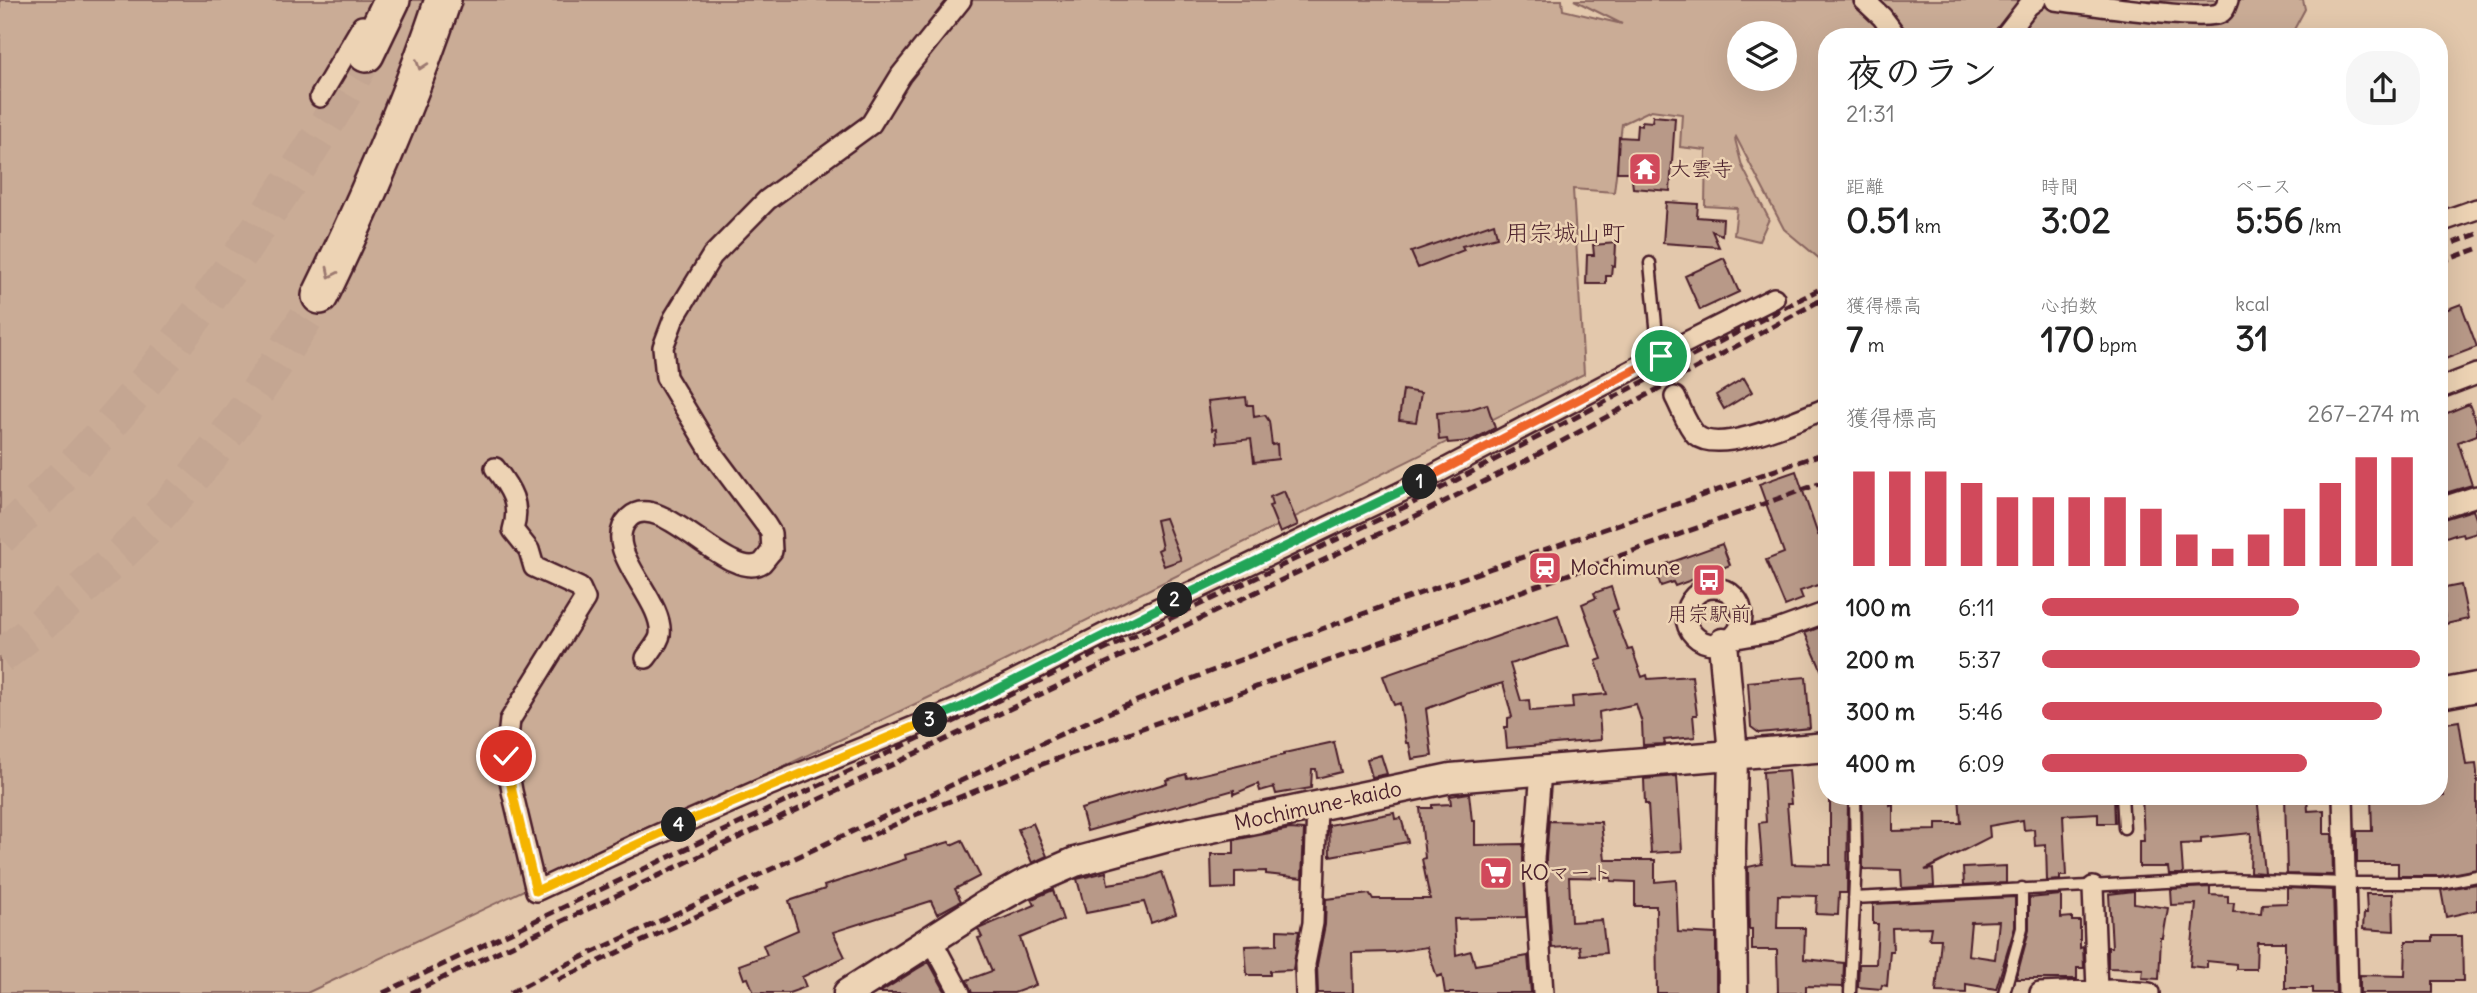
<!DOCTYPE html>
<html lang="ja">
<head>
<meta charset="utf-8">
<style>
  body { margin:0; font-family:Delius,"Klee One",sans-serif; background:#f6f6f6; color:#222; height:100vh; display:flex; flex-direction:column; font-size:26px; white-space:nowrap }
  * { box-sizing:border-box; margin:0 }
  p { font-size:23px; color:#767676 }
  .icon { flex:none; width:38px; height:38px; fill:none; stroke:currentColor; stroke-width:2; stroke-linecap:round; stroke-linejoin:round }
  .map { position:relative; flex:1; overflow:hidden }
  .side { position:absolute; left:1818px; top:28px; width:630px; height:777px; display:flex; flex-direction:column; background:#fff; border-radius:28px; box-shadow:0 7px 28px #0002 }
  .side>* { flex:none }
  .tools { position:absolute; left:1727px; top:21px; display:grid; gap:14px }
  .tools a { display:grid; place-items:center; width:70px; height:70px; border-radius:50%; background:#fff; box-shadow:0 7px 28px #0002; font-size:35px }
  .pin { position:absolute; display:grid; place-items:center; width:60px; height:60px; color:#fff; margin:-30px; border:4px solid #fff; border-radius:50%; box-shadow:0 2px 7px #0007 }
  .km { position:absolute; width:35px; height:35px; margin:-18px; border-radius:50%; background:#222; color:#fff; font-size:19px; line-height:35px; text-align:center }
  .round { display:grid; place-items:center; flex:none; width:74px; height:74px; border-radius:28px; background:#f6f6f6 }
  .summary { display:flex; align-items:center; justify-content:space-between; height:119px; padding:0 28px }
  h1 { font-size:38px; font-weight:800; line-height:52px }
  .metrics { display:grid; grid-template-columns:repeat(3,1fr); gap:10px; height:119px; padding:7px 28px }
  .metrics div { display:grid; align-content:center }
  .metrics b { font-size:35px; font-weight:800 }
  .metrics small { font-size:19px; font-weight:400 }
  .metrics p { font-size:19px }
  .chart { height:196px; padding:14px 28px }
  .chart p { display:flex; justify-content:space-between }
  .chart svg { width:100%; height:126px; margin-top:7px; stroke:#d1495b; stroke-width:6 }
  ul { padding:0 28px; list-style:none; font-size:23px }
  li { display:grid; grid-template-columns:112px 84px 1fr; align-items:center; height:52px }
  li i { height:18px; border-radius:9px; background:#d1495b }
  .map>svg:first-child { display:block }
</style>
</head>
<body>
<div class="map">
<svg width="2477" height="993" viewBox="0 0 2477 993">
  <rect width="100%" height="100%" fill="#e3c8ac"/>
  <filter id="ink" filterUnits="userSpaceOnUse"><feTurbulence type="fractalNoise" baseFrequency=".0143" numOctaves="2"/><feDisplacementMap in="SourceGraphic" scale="14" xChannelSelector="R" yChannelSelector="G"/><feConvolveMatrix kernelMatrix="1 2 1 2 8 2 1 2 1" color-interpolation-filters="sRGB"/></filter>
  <g filter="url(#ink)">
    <path fill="#caac96" stroke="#8a6660" stroke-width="2" fill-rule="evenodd" d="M0,0h1562l1,10 59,14 -48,-24h729l2,9 -15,28h-463v228l-43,-36 -48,-92 -1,2 7,27 27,53 -10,22 -25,-6 3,-27 -32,-2 1,-56 -26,-3 2,-33 -31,-4 -29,14 -8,68 -41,-3 11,185 -612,303 -665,316h-307zM1740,33h45v46h-45z"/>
    <path fill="#b89988" stroke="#4a1f2b" stroke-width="2" fill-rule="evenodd" d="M1653,116l22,2 -5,73 -37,-3 -2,-16h-14l2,-35 17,1 1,-13 5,1v-5l10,1z
      M1666,202l32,2 -1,13 26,2 -1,16 -10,-4 7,16 -56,-4z
      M1494,223l3,14 -35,9 2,4 -46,18 -7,-16z
      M1616,243l-1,23 -3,-1 -1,11h-5v8h-20l1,-29h7l-1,-10z
      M1724,258l15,34 -39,18 -15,-34z
      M2461,304l16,43 -37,14v-49z
      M1744,378l8,14 -28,17 -8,-14z
      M1403,390l18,3 -5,29 -17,-2z
      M1246,397l1,8h6l1,12 11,-2 4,6 3,24 5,-1 1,15 -24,3 -3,-23 -34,4 -1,-14 -4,1 -4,-29z
      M1487,404l8,24 -24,13 -23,2 -1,-4 -8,1 -2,-27 31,-3z
      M2469,404l8,20v11l-19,7 14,43 -30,9 -2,-7v-71z
      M1796,471l22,64 9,-3v50l-27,9 3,8 -18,7 -19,-46 18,-7 -25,-69z
      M1284,491l14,34 -18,8 -11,-27 3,-1 -2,-8z
      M2473,510l4,11v12l-13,4 -1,-3 -8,2v-2l-15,5v-19z
      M1165,518l16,42 -17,6 -6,-16 4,-2 -6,-28z
      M1722,544l8,21 -10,4 2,5 -15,6 -2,-5 -30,11 -2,-4 -12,4 -5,-13 12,-4 -2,-5z
      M2461,585l7,34 -22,5 -6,-35z
      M1611,587l7,22 -5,2 15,39 4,-1 10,28 5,-2 1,4 44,-3 5,39h-4l2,22 -31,3 1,4 -22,1 -1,-22 -6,-19 -37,8 2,28 -94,8 -2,-21h3v-9l4,-1 -9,-34 -38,11 -39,15 6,47 -20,3 -3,-16h-3l-6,-40 -6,2 -11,-29 175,-61 10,31 -58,18 11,37 8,-1 1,11 43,-3 -1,-11 35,-3 -11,-33 6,-2 -20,-55 14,-6 -2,-5z
      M1823,626l4,10v47l-22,-50z
      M1806,677l4,51 -51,5 -8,-6 -3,-45z
      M2459,721l7,44 10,-1 1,8v97l-37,7h-42v-13h-41v-32h15l-1,-35h24v4l49,-4 -4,-27v-45z
      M1334,742l7,30 -24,6 -1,-9h-4l-1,19 -35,6 -2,-7 -14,4 -2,-7 -24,10v-4l-147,41 -6,-22 86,-26 -1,-3 20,-6 1,4 97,-23v-2z
      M1381,755l6,19 -15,3 -5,-18z
      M1788,770l3,34h-4l5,60 38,1v-69h18l-1,97h-8l-1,22 -22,-1 1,-18 -39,-1 -1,33h28l-1,31 40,4 -1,24 -37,-1v7h-28l-1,-43h-25v-21h-3l-1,-62 14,-3 -3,-41 7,-1 -3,-50z
      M1677,776l5,75 -31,2 -3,-49h-3l-1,-25z
      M1469,793l3,28h3v24l48,-1 3,73 -72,2 2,36 15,-4 4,14 53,-9 3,37h-86l-3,-18 -5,2 -10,-30 -34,5 -41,1 1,40h-35l-1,-28 8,-40 1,-26 44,-5 3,5h57l-8,-40 3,-1 -5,-50h12v-3l19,-1 -1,-8z
      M1862,796h28v9l3,-1v27l43,-1v-7h25l-2,-27h155l1,27h-17v-10l-35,2 3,61h-6v4l-13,1 -1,-36 -11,1 -1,-17 -10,1 -1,-10 -34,6 1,11 -65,33 8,-1 1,17 -32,2 -1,-18 -38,-1z
      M2142,796h115l8,77 -15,-1 1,-39 -50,5v5l-20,1 2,30h-14l-1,-7h-29v-26h5z
      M2285,796h22l1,15 16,-1v24h8l1,41 -46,-1z
      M1394,813l1,6 6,-1 7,24 -78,14 -1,-31z
      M1549,821l52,1 4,38h50v22l21,-2 2,52 38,2v59h-59l-1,-87h-21v-24l-24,-1v-3l-42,-1 2,45 31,-2 4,33 -25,2 -1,-9 -28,2 -6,-89z
      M1033,823l14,33 -15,7 -14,-34z
      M1290,829l14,1 -2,48 -36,-4v-3l-31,1v16l-23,1 -1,-35h23v-14z
      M962,840l18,36 -25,13 6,12 -24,13 -6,-13 -98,31 12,25 -43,20 4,10 -17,6h-35l-6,-15 -4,1 -5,-14 28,-10 -4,-10 35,-15 -9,-29 36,-12 -1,-3 82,-27 -1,-4 44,-13 2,3z
      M2006,866v17l-42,2 -1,-17z
      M1106,872l2,12 39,-6 15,-6 14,42 -25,9 -7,-21 -58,11 -9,-34z
      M2477,884v26l-31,7 -5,-27z
      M2210,887v8l18,1v7h6l-1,9 28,1 1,-9 25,-1v-15l46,2 3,103h-23v-5h-28v-46h-28l-1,27h-20v-5l-29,-3v7l-17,-2 6,-62 -25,1 -1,-16z
      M1053,890l10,30 -43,18 16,47 -22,8h-42l-5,-13 25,-9 -14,-33 4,-1 -4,-8 57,-24 -3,-6z
      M2134,891v12l34,5 -5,30h-2l-2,41 -17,-1 1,-9 -35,-1v-21h4l-3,-53z
      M2366,894h27l1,37 -31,-2 1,-16h3z
      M2061,895v23l11,-1v4h8v27l3,-1 1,21h-7v11h-61l13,-49v-32z
      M2015,897v30l-19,62 -30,-5v9l-30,-1 5,-53h-12l2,-12 -39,1 1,23h-3l-3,35 -5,-1 -1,4 -23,-2 1,-23h17l2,-40h-5v-20zM1999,921l-4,38 -27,-4 3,-33z
      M1277,930l22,1 -6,39 -23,1v4h-23l-2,-29 32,-1z
      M2433,936h29l1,45h-30v12h-73v-18l45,1 1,-35h27z
      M929,962l17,31h-67l38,-24z"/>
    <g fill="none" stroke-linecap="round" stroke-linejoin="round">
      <path stroke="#c4a692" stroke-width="19" stroke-dasharray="19 10" stroke-linecap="butt" d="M1664,365l11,32"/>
      <path stroke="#c4a692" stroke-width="35" stroke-dasharray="35 18" stroke-linecap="butt" d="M0,538c105,-97 192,-210 271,-329 34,-50 67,-101 95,-155
        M0,657c76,-59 152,-126 211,-202 40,-51 74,-105 109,-159"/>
      <defs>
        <path id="lane" d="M1650,263l9,93
          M2122,796l2,32
          M1854,898l371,-19 120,4h96l36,-7
          M1850,993l6,-134 -1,-63
          M2004,993l18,-65v-40"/>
        <path id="street" d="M1864,0l18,17 15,20
          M2055,0c27,3 149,22 165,13 5,-2 6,-8 8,-13
          M2004,37l24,-31 8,-6
          M320,97l42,-71
          M2440,222l37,-13
          M1659,356l115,-58
          M2440,388l37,-14
          M1675,397c6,11 12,29 21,38 24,21 105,-17 131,-27
          M495,468c16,21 26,36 18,62l16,20 5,17 46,21 5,11 -75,121 -4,36 6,35 24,100 96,-45 136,-60 194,-79 148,-76 291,-139 258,-136 5,9
          M2440,508l37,-12
          M1686 616a28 28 0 1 1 56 0a28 28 0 1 1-56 0Z
          M1731,639l41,-7 55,-20
          M646,658c4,-6 13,-16 14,-23 5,-36 -62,-86 -31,-117 31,-31 100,66 133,45 3,-3 7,-9 10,-12l-1,-18 -5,-8 -54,-72 -46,-76 -3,-30 11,-29 38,-62 55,-56 104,-76 30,-49 60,-75
          M1541,771l-7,88 9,134
          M2343,796l5,197
          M2093,887l4,103
          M931,939l29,54
          M1306,993l-1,-29 8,-41 4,-117
          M2040,993l73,-3 36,3"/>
        <path id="secondary" d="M1723,643l10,111 -2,96 2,143
          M2440,694l37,-7
          M848,993l136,-87 38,-21 53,-23 93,-25 283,-59 376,-31"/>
        <path id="highway" d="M366,54l26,-54
          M320,296c47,-97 89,-193 123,-296"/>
      </defs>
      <use href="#lane" stroke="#4a1f2b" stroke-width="15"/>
      <use href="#street" stroke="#4a1f2b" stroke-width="24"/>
      <use href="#secondary" stroke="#4a1f2b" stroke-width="33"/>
      <use href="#highway" stroke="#4a1f2b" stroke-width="40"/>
      <use href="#lane" stroke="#edd3b4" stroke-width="10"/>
      <use href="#street" stroke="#edd3b4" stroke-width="19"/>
      <use href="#secondary" stroke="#edd3b4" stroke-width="28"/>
      <use href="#highway" stroke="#edd3b4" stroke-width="35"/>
      <path stroke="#4a1f2b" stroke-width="5" stroke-dasharray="10 5" stroke-linecap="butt" d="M2440,248l37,-14
        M2440,262l37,-13
        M860,841l55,-26 125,-50 787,-284
        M558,980l200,-92
        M383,993l1024,-487 411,-216
        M411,993l999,-474 123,-62 290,-158
        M510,993l49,-25 528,-246c241,-103 493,-183 740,-270"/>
    </g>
    <defs><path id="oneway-chevron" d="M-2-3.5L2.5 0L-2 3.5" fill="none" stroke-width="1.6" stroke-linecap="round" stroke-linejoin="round" transform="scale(1.75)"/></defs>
    <g stroke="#9c7970">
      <use href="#oneway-chevron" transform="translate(421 65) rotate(109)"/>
      <use href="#oneway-chevron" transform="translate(331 273) rotate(116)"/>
    </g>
  </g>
  <g fill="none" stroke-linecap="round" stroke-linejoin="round" filter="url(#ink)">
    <defs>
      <path id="split-1" d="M1420,482l241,-126"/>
      <path id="split-2" d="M1175,600l245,-118"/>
      <path id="split-3" d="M930,720l32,-13 213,-107"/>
      <path id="split-4" d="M679,825l251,-105"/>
      <path id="split-5" d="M506,756l6,35 24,100 143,-66"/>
    </defs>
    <use href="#split-1" stroke="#fff" stroke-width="14"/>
    <use href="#split-2" stroke="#fff" stroke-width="14"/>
    <use href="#split-3" stroke="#fff" stroke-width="14"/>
    <use href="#split-4" stroke="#fff" stroke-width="14"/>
    <use href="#split-5" stroke="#fff" stroke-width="14"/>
    <use href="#split-1" stroke="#f0652b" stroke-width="9"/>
    <use href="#split-2" stroke="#22a559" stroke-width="9"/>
    <use href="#split-3" stroke="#22a559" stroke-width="9"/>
    <use href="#split-4" stroke="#f5b400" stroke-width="9"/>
    <use href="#split-5" stroke="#f5b400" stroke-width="9"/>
  </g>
  <defs>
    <symbol id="temple-square" viewBox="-11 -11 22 22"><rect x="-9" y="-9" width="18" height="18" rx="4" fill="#d1495b" stroke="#edd3b4"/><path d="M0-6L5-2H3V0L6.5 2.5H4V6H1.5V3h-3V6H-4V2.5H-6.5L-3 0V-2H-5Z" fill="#fff"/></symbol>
    <symbol id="station-square" viewBox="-11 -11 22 22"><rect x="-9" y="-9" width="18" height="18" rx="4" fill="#d1495b" stroke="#edd3b4"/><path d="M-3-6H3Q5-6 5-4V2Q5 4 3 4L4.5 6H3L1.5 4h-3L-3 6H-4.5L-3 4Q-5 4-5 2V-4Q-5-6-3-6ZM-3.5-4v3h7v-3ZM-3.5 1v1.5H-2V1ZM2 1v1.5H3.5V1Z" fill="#fff"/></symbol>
    <symbol id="bus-square" viewBox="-11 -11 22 22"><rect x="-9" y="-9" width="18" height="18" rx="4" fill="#d1495b" stroke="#edd3b4"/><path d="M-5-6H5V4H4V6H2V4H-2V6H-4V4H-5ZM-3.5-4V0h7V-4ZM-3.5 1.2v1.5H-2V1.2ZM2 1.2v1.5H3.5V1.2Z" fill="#fff"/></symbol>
    <symbol id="supermarket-square" viewBox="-11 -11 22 22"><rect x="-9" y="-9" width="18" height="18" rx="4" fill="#d1495b" stroke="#edd3b4"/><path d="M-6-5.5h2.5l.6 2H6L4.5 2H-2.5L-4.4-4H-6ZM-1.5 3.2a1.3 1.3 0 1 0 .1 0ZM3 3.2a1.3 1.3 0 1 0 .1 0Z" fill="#fff"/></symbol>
  </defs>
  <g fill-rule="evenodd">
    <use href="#temple-square" x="1626" y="150" width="38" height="38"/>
    <use href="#station-square" x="1526" y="549" width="38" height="38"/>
    <use href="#bus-square" x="1690" y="561" width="38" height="38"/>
    <use href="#supermarket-square" x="1477" y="854" width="38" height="38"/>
  </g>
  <g text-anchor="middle" stroke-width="5" stroke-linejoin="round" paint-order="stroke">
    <g font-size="21" fill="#4a1f2b" stroke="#edd3b4" text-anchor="start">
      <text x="1670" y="176">大雲寺</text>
      <text x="1570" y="575">Mochimune</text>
      <text x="1709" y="621" text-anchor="middle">用宗駅前</text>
      <text x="1520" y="880">KOマート</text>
    </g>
    <g font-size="21" fill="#4a1f2b" stroke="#edd3b4">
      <text transform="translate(1318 806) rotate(-12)" y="7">Mochimune-kaido</text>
    </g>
    <g font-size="24" fill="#4a1f2b" stroke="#edd3b4">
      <text x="1565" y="241">用宗城山町</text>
    </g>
  </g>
</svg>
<div class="tools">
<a><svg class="icon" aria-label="layers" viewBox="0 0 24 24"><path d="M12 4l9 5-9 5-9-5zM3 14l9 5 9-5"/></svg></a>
</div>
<div class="pin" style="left:1661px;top:356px;background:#1e9e55"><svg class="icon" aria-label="arrive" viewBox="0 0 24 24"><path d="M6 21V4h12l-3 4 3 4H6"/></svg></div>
<div class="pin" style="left:506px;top:756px;background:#d93025"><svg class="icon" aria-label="check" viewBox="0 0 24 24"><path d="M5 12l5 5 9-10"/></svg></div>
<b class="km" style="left:1420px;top:482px">1</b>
<b class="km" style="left:1175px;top:600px">2</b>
<b class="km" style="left:930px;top:720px">3</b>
<b class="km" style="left:679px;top:825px">4</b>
<section class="side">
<div class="summary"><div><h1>夜のラン</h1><p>21:31</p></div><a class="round"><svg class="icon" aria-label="share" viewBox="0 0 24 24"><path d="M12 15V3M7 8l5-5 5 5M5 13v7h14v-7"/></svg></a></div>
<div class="metrics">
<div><p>距離</p><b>0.51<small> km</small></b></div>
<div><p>時間</p><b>3:02</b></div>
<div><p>ペース</p><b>5:56<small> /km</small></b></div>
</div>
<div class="metrics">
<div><p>獲得標高</p><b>7<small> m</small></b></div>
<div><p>心拍数</p><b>170<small> bpm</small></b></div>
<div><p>kcal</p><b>31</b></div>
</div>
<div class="chart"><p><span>獲得標高</span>267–274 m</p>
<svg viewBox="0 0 160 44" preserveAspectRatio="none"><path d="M5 44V11M15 44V11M25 44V11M35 44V15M45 44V20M55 44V20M65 44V20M75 44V20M85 44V24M95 44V33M105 44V38M115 44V33M125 44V24M135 44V15M145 44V6M155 44V6"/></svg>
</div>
<ul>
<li><b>100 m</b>6:11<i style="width:68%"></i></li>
<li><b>200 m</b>5:37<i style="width:100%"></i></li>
<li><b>300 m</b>5:46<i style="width:90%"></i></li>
<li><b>400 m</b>6:09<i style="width:70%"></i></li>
</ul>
</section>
</div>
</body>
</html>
